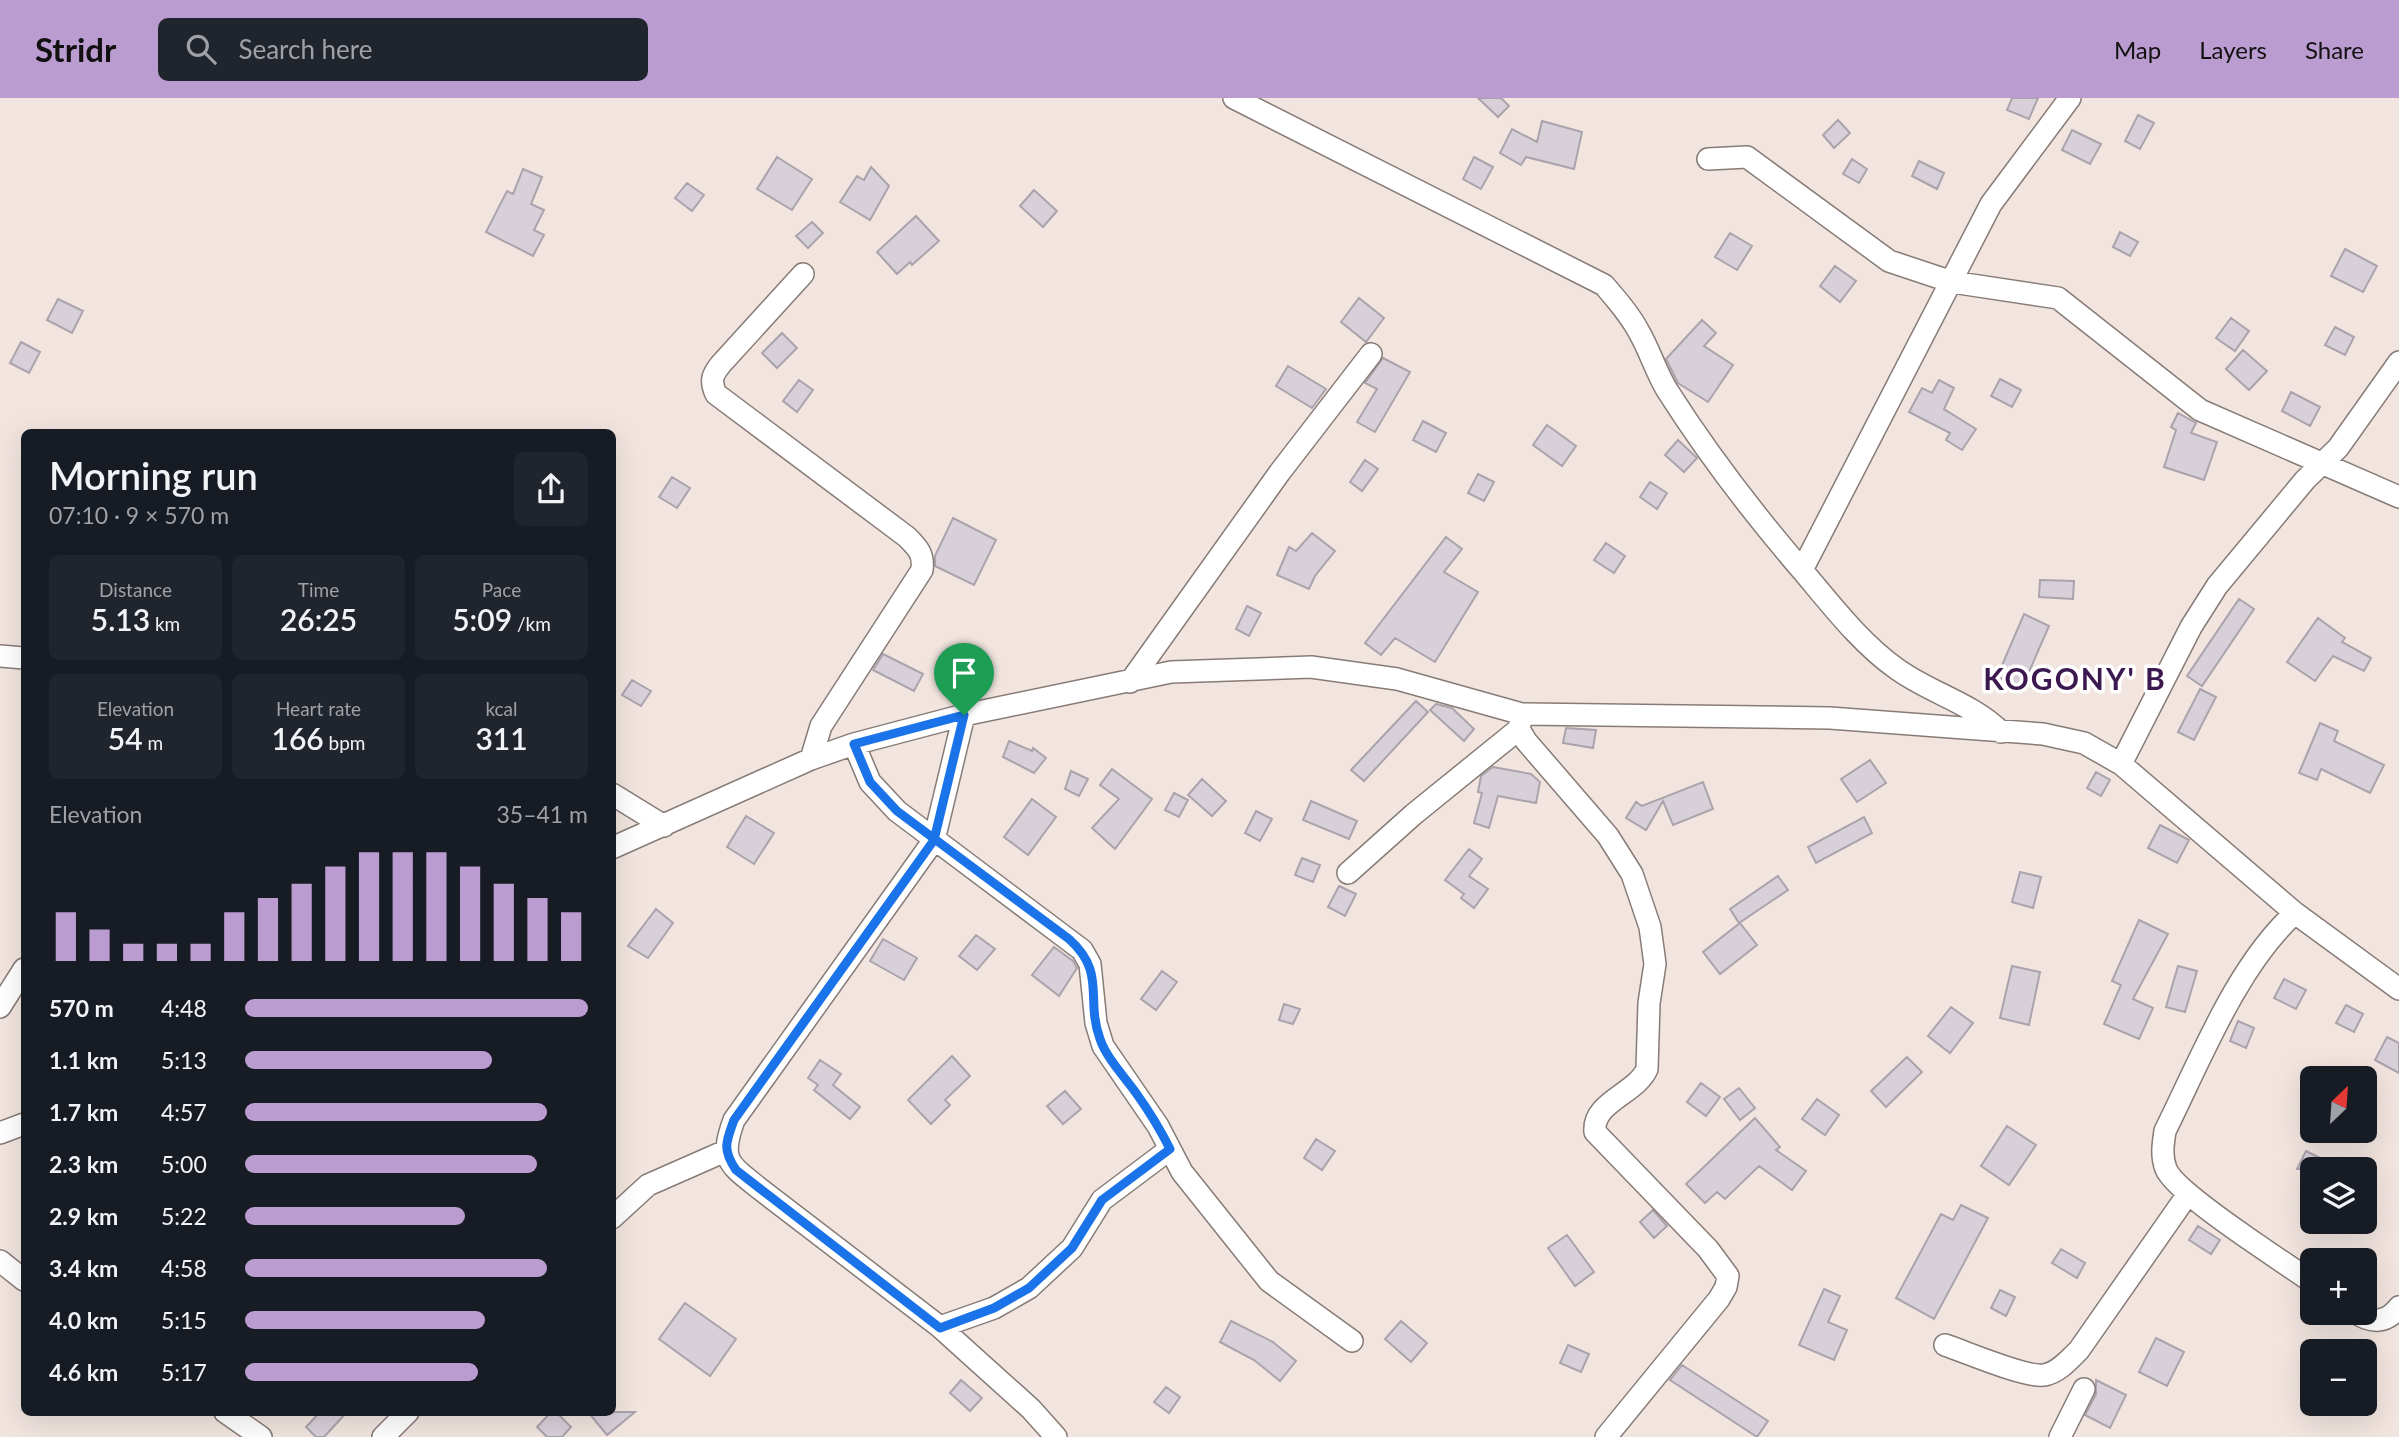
<!DOCTYPE html>
<html lang="en">
<head>
<meta charset="utf-8">
<style>
  body { margin:0; font-family:Lato,sans-serif; background:#20242c; color:#f1f3f6; height:100vh; display:flex; flex-direction:column; font-size:26px; white-space:nowrap }
  * { box-sizing:border-box; margin:0 }
  p { font-size:23px; color:#9ea1a6 }
  .icon { flex:none; width:38px; height:38px; fill:none; stroke:currentColor; stroke-width:2; stroke-linecap:round; stroke-linejoin:round }
  .map { position:relative; flex:1; overflow:hidden }
  .sheet { position:absolute; left:21px; top:331px; width:595px; height:987px; display:flex; flex-direction:column; background:#171b24; border-radius:10px; box-shadow:0 7px 28px #0002 }
  .sheet>* { flex:none }
  .needle { width:46px; rotate:25deg }
  .tools { position:absolute; left:2300px; top:968px; display:grid; gap:14px }
  .tools a { display:grid; place-items:center; width:77px; height:77px; border-radius:10px; background:#171b24; box-shadow:0 7px 28px #0002; font-size:35px }
  .pin { position:absolute; display:grid; place-items:center; width:60px; height:60px; color:#fff; margin:-72px -30px; border-radius:50% 50% 50% 0; rotate:-45deg; box-shadow:0 0 7px #0007 }
  .pin .icon { rotate:45deg }
  .round { display:grid; place-items:center; flex:none; width:74px; height:74px; border-radius:10px; background:#20242c }
  .summary { display:flex; align-items:center; justify-content:space-between; height:119px; padding:0 28px }
  h1 { font-size:38px; font-weight:600; line-height:52px }
  .figures { display:grid; grid-template-columns:repeat(3,1fr); gap:10px; height:119px; padding:7px 28px }
  .figures div { display:grid; align-content:center; border-radius:10px; background:#20242c; text-align:center }
  .figures b { font-size:30px; font-weight:600 }
  .figures small { font-size:19px; font-weight:400 }
  .figures p { font-size:19px }
  .chart { height:196px; padding:14px 28px }
  .chart p { display:flex; justify-content:space-between }
  .chart svg { width:100%; height:126px; margin-top:7px; stroke:#bb9cd1; stroke-width:6 }
  ul { padding:0 28px; list-style:none; font-size:23px }
  li { display:grid; grid-template-columns:112px 84px 1fr; align-items:center; height:52px }
  li i { height:18px; border-radius:9px; background:#bb9cd1 }
  header { display:flex; align-items:center; gap:42px; box-sizing:border-box; height:98px; padding:0 35px; background:#bb9cd1; color:#111 }
  header strong { font-size:33px }
  nav { display:flex; gap:38px; margin-inline-start:auto; font-size:24px }
  .search { width:490px; height:63px; background:#20242c; display:flex; align-items:center; gap:18px; box-sizing:border-box; padding:0 24px; border-radius:10px; color:#9ea1a6; font-size:26px }
  .map>svg:first-child { display:block }
</style>
</head>
<body>
<header>
<strong>Stridr</strong>
<div class="search"><svg class="icon" aria-label="search" viewBox="0 0 24 24"><circle cx="10" cy="10" r="6"/><path d="M15 15l6 6"/></svg>Search here</div>
<nav><a>Map</a><a>Layers</a><a>Share</a></nav>
</header>
<div class="map">
<svg width="2399" height="1339" viewBox="0 0 2399 1339">
  <rect width="100%" height="100%" fill="#f2e5e0"/>
  <path fill="#d8d0d9" stroke="#aba3ac" stroke-width="2" d="M1478,0h23l8,8 -11,11z
    M2012,0h26l-9,21 -22,-9z
    M2138,17l16,8 -14,26 -15,-8z
    M1838,22l12,13 -16,15 -11,-13z
    M1542,23l40,11 -8,37 -48,-12 -5,8 -21,-12 12,-24 25,13z
    M2072,32l29,14 -11,20 -28,-14z
    M777,59l35,22 -20,31 -35,-21z
    M1474,59l19,10 -12,22 -18,-10z
    M1852,61l15,10 -8,14 -16,-9z
    M1919,63l25,12 -7,16 -25,-13z
    M871,69l18,19 -19,34 -30,-18 17,-26 7,4z
    M523,71l19,8 -11,27 13,6 -10,20 10,5 -11,21 -47,-24 21,-41 6,3z
    M687,85l17,12 -12,16 -17,-13z
    M1034,92l23,21 -14,16 -23,-21z
    M916,118l23,25 -27,24 -2,-3 -13,12 -20,-22z
    M812,124l11,11 -15,15 -12,-12z
    M2120,134l18,10 -8,14 -17,-9z
    M1730,135l22,13 -15,24 -22,-13z
    M2345,151l32,17 -14,26 -32,-16z
    M1835,168l21,15 -16,21 -20,-16z
    M1359,200l25,20 -18,24 -25,-20z
    M58,201l25,12 -11,22 -25,-13z
    M2231,220l18,13 -14,20 -19,-13z
    M1702,222l14,13 -12,13 29,19 -25,37 -30,-19 -12,-24z
    M2335,229l19,10 -9,18 -20,-10z
    M782,235l15,15 -20,20 -15,-15z
    M21,244l19,10 -11,21 -19,-10z
    M2243,252l24,21 -18,19 -23,-21z
    M1383,260l27,14 -35,60 -18,-10 20,-33 -12,-6z
    M1288,268l38,23 -14,19 -36,-22z
    M2000,281l21,11 -9,17 -21,-11z
    M799,282l14,10 -16,22 -14,-11z
    M1939,282l15,8 -10,21 32,20 -14,21 -16,-10 4,-7 -41,-21 13,-24 10,5z
    M2291,294l29,15 -10,19 -28,-15z
    M2178,315l18,10 -5,10 26,9 -13,38 -40,-13 12,-37 -5,-3z
    M1423,323l23,12 -10,19 -23,-12z
    M1547,327l29,21 -14,20 -29,-21z
    M1678,342l19,18 -13,14 -19,-17z
    M1365,362l13,9 -16,22 -12,-9z
    M1478,376l16,8 -10,19 -16,-8z
    M672,379l18,11 -13,20 -18,-11z
    M1650,384l17,11 -10,16 -17,-12z
    M953,420l43,22 -22,45 -39,-19v-10z
    M1312,435l23,18 -20,25 -6,13 -32,-14 12,-28 7,4z
    M1446,439l16,12 -18,23 34,20 -43,70 -40,-24 -14,17 -16,-12z
    M1606,445l19,13 -11,17 -20,-13z
    M2040,482l34,1 -1,18 -34,-2z
    M2239,501l15,10 -52,77 -15,-10z
    M1247,508l14,7 -12,23 -13,-7z
    M2024,516l25,12 -27,62 -25,-11z
    M2318,520l27,20 -3,4 29,16 -7,13 -31,-15 -18,25 -28,-19z
    M883,556l40,20 -9,17 -41,-21z
    M632,582l19,11 -10,15 -19,-11z
    M2200,591l16,8 -22,43 -16,-8z
    M1416,603l12,11 -64,69 -13,-11z
    M1436,606l16,4 22,21 -10,12 -34,-31z
    M2320,625l18,8 -4,10 50,24 -14,28 -49,-24 -4,11 -18,-7z
    M1566,630l30,2 -3,18 -30,-5z
    M1009,643l23,10 1,-3 13,10 -12,15 -31,-16z
    M1870,662l16,23 -29,19 -16,-23z
    M1493,669l38,7 9,8 -4,21 -38,-7 -9,32 -15,-5 8,-30 -4,-1 3,-16z
    M1112,671l40,30 -37,50 -23,-21 27,-29 -19,-14z
    M1071,673l17,8 -9,17 -14,-7z
    M2096,674l14,8 -9,16 -14,-8z
    M1202,681l24,22 -14,15 -24,-21z
    M1703,684l10,27 -40,16 -10,-24 -17,29 -20,-12 10,-16 6,4z
    M1174,695l14,7 -9,17 -14,-7z
    M1032,701l24,18 -28,38 -24,-18z
    M1311,703l46,20 -8,18 -46,-19z
    M1256,713l16,8 -12,22 -15,-8z
    M746,718l28,17 -20,31 -27,-17z
    M1864,719l8,16 -56,30 -8,-16z
    M2160,727l29,15 -12,23 -29,-15z
    M1469,751l13,10 -13,17 19,13 -14,19 -13,-10 3,-4 -19,-14z
    M1302,760l18,7 -7,17 -18,-7z
    M2020,774l21,5 -8,31 -21,-6z
    M1778,778l10,14 -49,33 -9,-14z
    M1339,788l17,8 -11,22 -17,-9z
    M656,811l17,14 -25,35 -20,-12z
    M2139,822l29,14 -35,65 20,9 -14,31 -35,-15 17,-39 -9,-4z
    M1740,825l17,22 -37,29 -17,-22z
    M976,837l19,14 -18,21 -18,-14z
    M883,841l34,19 -13,22 -34,-19z
    M1054,849l19,14 4,7 -18,28 -27,-21z
    M2012,868l28,6 -11,53 -29,-7z
    M2178,868l19,5 -12,41 -19,-5z
    M1162,873l15,11 -21,28 -15,-11z
    M2284,881l22,11 -10,19 -22,-11z
    M1284,906l16,5 -7,15 -14,-4z
    M2346,907l17,9 -9,18 -18,-9z
    M1951,909l22,16 -23,30 -22,-17z
    M2238,923l16,7 -8,20 -16,-7z
    M2387,939l12,6v30l-24,-13z
    M952,958l18,20 -25,24 5,5 -19,19 -23,-24z
    M1907,959l15,15 -36,35 -15,-16z
    M820,962l21,14 -8,11 27,22 -10,12 -36,-29 4,-5 -10,-7z
    M1701,985l19,14 -14,19 -19,-14z
    M1739,990l16,20 -15,12 -16,-21z
    M1065,993l16,18 -18,15 -16,-18z
    M1817,1001l22,16 -14,20 -23,-16z
    M1755,1020l25,29 -4,3 30,21 -14,19 -33,-24 -34,33 -8,-7 -12,11 -19,-19z
    M2007,1028l29,19 -27,40 -28,-19z
    M1316,1041l19,12 -13,19 -18,-12z
    M2306,1053l36,18h-45z
    M1961,1107l27,13 -54,101 -38,-21 45,-84 12,6z
    M1653,1112l14,16 -13,12 -14,-16z
    M2198,1128l22,14 -9,14 -22,-14z
    M1567,1137l27,37 -19,14 -27,-38z
    M2061,1151l24,14 -8,15 -25,-15z
    M1824,1191l16,7 -12,26 19,8 -13,30 -35,-15z
    M2000,1192l15,7 -9,19 -15,-8z
    M685,1205l51,36 -26,37 -51,-37z
    M1231,1223l42,21 23,19 -16,20 -26,-21 -34,-18z
    M1401,1223l26,22 -16,19 -26,-23z
    M2156,1240l28,14 -17,34 -28,-14z
    M1568,1247l21,9 -8,18 -21,-9z
    M1682,1267l86,56 -11,16 -87,-57z
    M961,1282l21,18 -12,13 -20,-18z
    M2096,1282l30,15 -16,33 -25,-13 11,-21z
    M1166,1289l14,10 -11,16 -15,-11z
    M320,1314h27l-23,25h-8l-10,-10z
    M551,1314h5l15,15 -9,10h-15l-10,-10z
    M588,1314h47l-28,23z"/>
  <g fill="none" stroke-linecap="round" stroke-linejoin="round">
    <defs>
      <path id="minor" d="M1234,0l370,187c13,15 26,30 35,47 11,19 17,40 28,58 40,63 86,123 134,179 29,34 59,74 96,100 33,24 75,34 104,63
        M1708,61l39,-2 142,104 63,21 106,16 142,112 199,87
        M803,176l-82,90c-9,11 -11,17 -5,30l191,143c11,11 17,17 15,33l-101,156 -10,33
        M1802,472l189,-366 79,-106
        M0,558l24,2
        M1130,584l150,-210 91,-118
        M1522,616l-3,15 7,12 82,95 24,38 18,53 5,37 -6,39 -2,66c-11,25 -55,33 -52,63l113,117 20,27 -2,11 -7,12 -113,138
        M964,617l-30,125 -200,280c-15,41 -5,44 26,69l180,138 91,82 25,28
        M854,646l16,38 27,29 185,139 8,14 6,59 7,23 55,80 24,46 87,109 83,60
        M2121,666l70,-137 26,-41 88,-106 33,-32 61,-86
        M612,696l52,32
        M612,750l199,-89 43,-15 110,-29 207,-43 140,-5 86,12 125,35 308,4 213,16 41,9 37,21 174,149 104,76
        M1348,775l66,-59 105,-85
        M2295,815c-58,52 -95,148 -130,218 -2,14 -4,25 1,38 10,25 118,93 146,113
        M0,909l24,-38
        M0,1035l24,-9
        M612,1120l36,-33 75,-33 4,4
        M0,1163l24,19
        M2355,1214c16,12 32,11 44,-5
        M940,1229l54,-19 35,-20 43,-40 30,-48 68,-51
        M1945,1247c21,7 81,33 99,30 14,-2 26,-16 35,-25l109,-156
        M225,1314l36,25
        M383,1339l25,-25
        M2060,1339l24,-48"/>
    </defs>
    <use href="#minor" stroke="#877b76" stroke-width="24"/>
    <use href="#minor" stroke="#fff" stroke-width="21"/>
  </g>
  <g fill="none" stroke-linecap="round" stroke-linejoin="round">
    <defs>
      <path id="route" d="M964,617l-110,29 16,38 27,29 172,128c38,34 16,59 31,100 7,20 24,37 36,54 13,18 24,36 34,56l-68,51 -30,48 -43,40 -35,20 -54,20 -204,-158c-14,-21 -10,-28 -2,-50l200,-280 30,-125"/>
    </defs>
    <use href="#route" stroke="#fff" stroke-width="14"/>
    <use href="#route" stroke="#1a73e8" stroke-width="9"/>
  </g>
  <g text-anchor="middle" stroke-width="7" stroke-linejoin="round" paint-order="stroke">
    <g font-size="30" font-weight="bold" letter-spacing="2" fill="#3b1950" stroke="#fff">
      <text x="2075" y="592">KOGONY' B</text>
    </g>
  </g>
</svg>
<div class="tools">
<a><svg class="needle" viewBox="-14 -14 28 28"><path d="M0-13l5 13h-10z" fill="#e53935"/><path d="M0 13l5-13h-10z" fill="#9ea1a6"/></svg></a>
<a><svg class="icon" aria-label="layers" viewBox="0 0 24 24"><path d="M12 4l9 5-9 5-9-5zM3 14l9 5 9-5"/></svg></a>
<a>+</a>
<a>−</a>
</div>
<div class="pin" style="left:964px;top:617px;background:#1e9e55"><svg class="icon" aria-label="arrive" viewBox="0 0 24 24"><path d="M6 21V4h12l-3 4 3 4H6"/></svg></div>
<section class="sheet">
<div class="summary"><div><h1>Morning run</h1><p>07:10 · 9 × 570 m</p></div><a class="round"><svg class="icon" aria-label="share" viewBox="0 0 24 24"><path d="M12 15V3M7 8l5-5 5 5M5 13v7h14v-7"/></svg></a></div>
<div class="figures">
<div><p>Distance</p><b>5.13<small> km</small></b></div>
<div><p>Time</p><b>26:25</b></div>
<div><p>Pace</p><b>5:09<small> /km</small></b></div>
</div>
<div class="figures">
<div><p>Elevation</p><b>54<small> m</small></b></div>
<div><p>Heart rate</p><b>166<small> bpm</small></b></div>
<div><p>kcal</p><b>311</b></div>
</div>
<div class="chart"><p><span>Elevation</span>35–41 m</p>
<svg viewBox="0 0 160 44" preserveAspectRatio="none"><path d="M5 44V27M15 44V33M25 44V38M35 44V38M45 44V38M55 44V27M65 44V22M75 44V17M85 44V11M95 44V6M105 44V6M115 44V6M125 44V11M135 44V17M145 44V22M155 44V27"/></svg>
</div>
<ul>
<li><b>570 m</b>4:48<i style="width:100%"></i></li>
<li><b>1.1 km</b>5:13<i style="width:72%"></i></li>
<li><b>1.7 km</b>4:57<i style="width:88%"></i></li>
<li><b>2.3 km</b>5:00<i style="width:85%"></i></li>
<li><b>2.9 km</b>5:22<i style="width:64%"></i></li>
<li><b>3.4 km</b>4:58<i style="width:88%"></i></li>
<li><b>4.0 km</b>5:15<i style="width:70%"></i></li>
<li><b>4.6 km</b>5:17<i style="width:68%"></i></li>
</ul>
</section>
</div>
</body>
</html>
